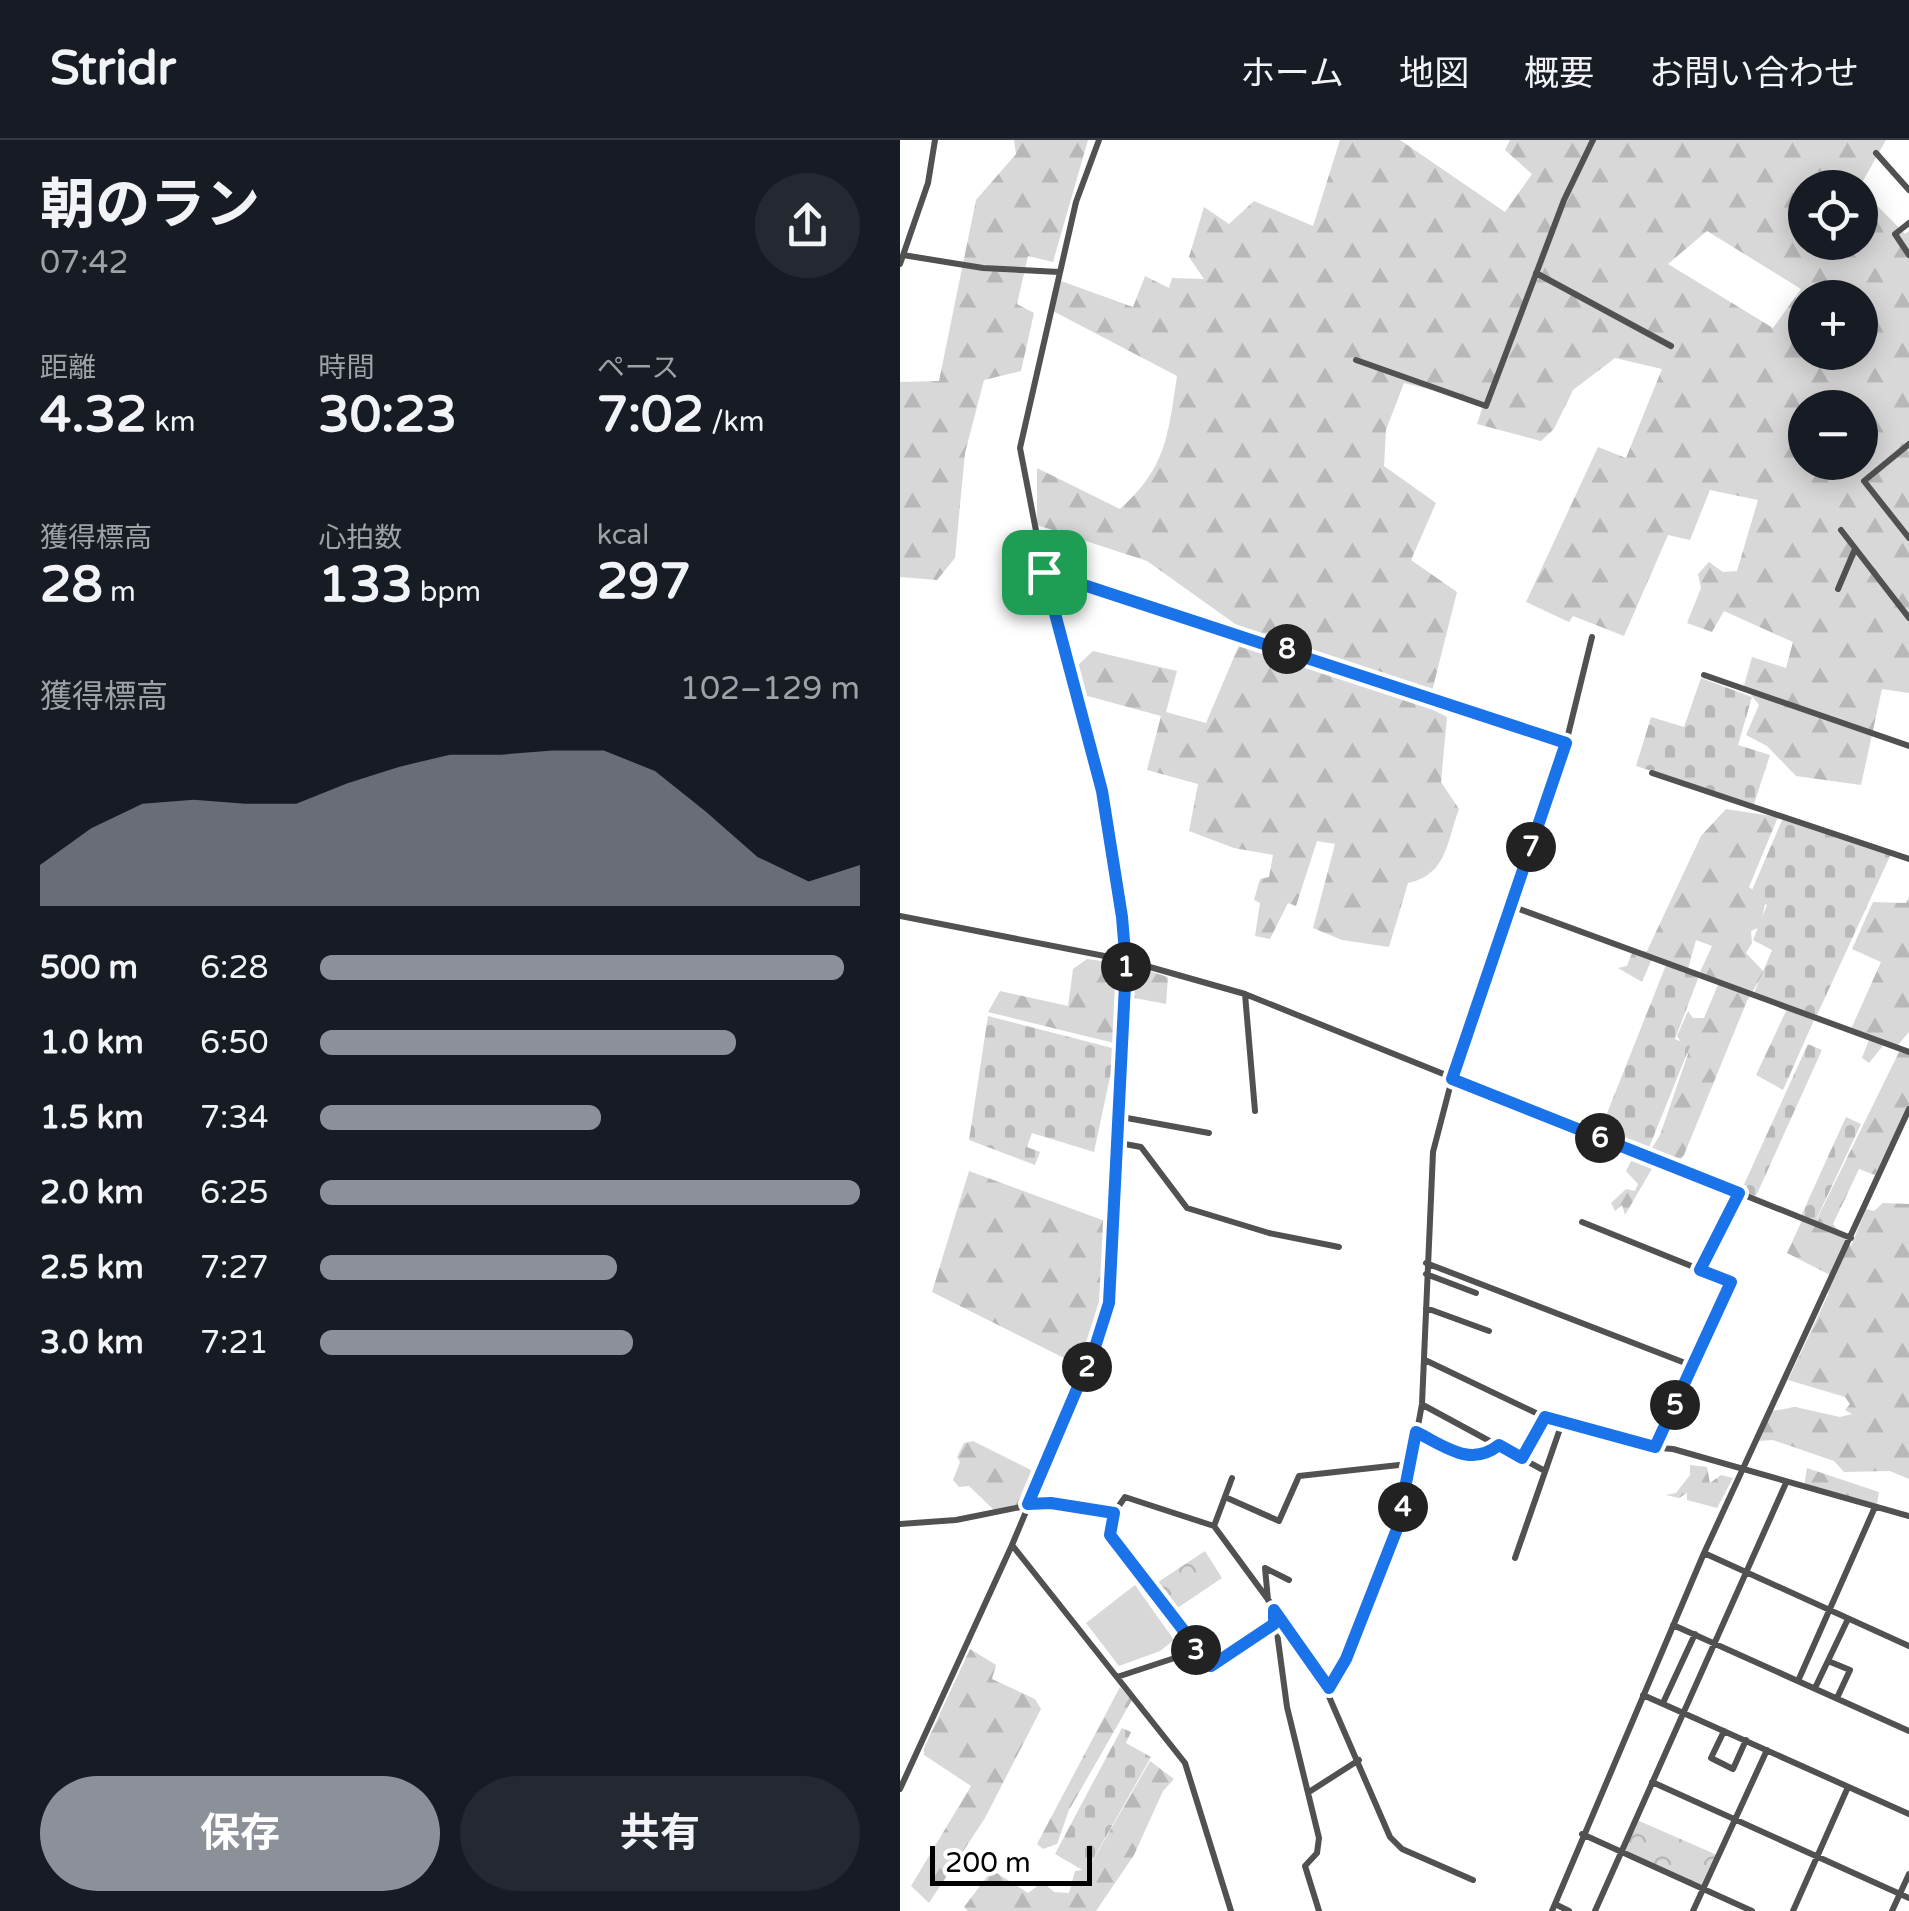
<!DOCTYPE html>
<html lang="ja">
<head>
<meta charset="utf-8">
<style>
  body { margin:0; font-family:"Varela Round","Noto Sans JP",sans-serif; background:#242831; color:#f1f3f6; height:100vh; display:flex; flex-direction:column; font-size:38px; white-space:nowrap }
  * { box-sizing:border-box; margin:0 }
  p { font-size:32px; color:#9ea1a6 }
  .icon { flex:none; width:55px; height:55px; fill:none; stroke:currentColor; stroke-width:2; stroke-linecap:round; stroke-linejoin:round }
  .map { position:relative; flex:1; overflow:hidden }
  .panel { display:flex; flex-direction:column; background:#171b24; width:900px }
  .panel>* { flex:none }
  .controls { position:absolute; left:888px; top:30px; display:grid; gap:20px }
  .controls a { display:grid; place-items:center; width:90px; height:90px; border-radius:50%; background:#171b24; box-shadow:0 5px 25px #0003; font-size:50px }
  .scale { position:absolute; left:30px; bottom:25px; width:162px; box-sizing:border-box; padding-left:10px; border:5px solid #000; border-top:0; font-size:28px; line-height:35px; white-space:nowrap; color:#000; -webkit-text-stroke:8px #fff; paint-order:stroke }
  .pin { position:absolute; display:grid; place-items:center; width:85px; height:85px; color:#fff; margin:-42px; border-radius:20px; box-shadow:0 5px 15px #0006 }
  .km { position:absolute; width:50px; height:50px; margin:-25px; border-radius:50%; background:#222; color:#fff; font-size:28px; line-height:50px; text-align:center }
  .round { display:grid; place-items:center; flex:none; width:105px; height:105px; border-radius:52px; background:#242831 }
  .head { display:flex; align-items:center; justify-content:space-between; height:170px; padding:0 40px }
  h1 { font-size:55px; font-weight:700; line-height:75px }
  .metrics { display:grid; grid-template-columns:repeat(3,1fr); gap:15px; height:170px; padding:10px 40px }
  .metrics div { display:grid; align-content:center }
  .metrics b { font-size:50px; font-weight:700 }
  .metrics small { font-size:28px; font-weight:400 }
  .metrics p { font-size:28px }
  .chart { height:280px; padding:20px 40px }
  .chart p { display:flex; justify-content:space-between }
  .chart svg { width:100%; height:180px; margin-top:10px; fill:#8c9099; opacity:.7 }
  .action { display:flex; gap:20px; margin-top:auto; padding:20px 40px }
  .action a { flex:1; height:115px; border-radius:60px; background:#8c9099; color:#fff; font-size:40px; font-weight:700; line-height:115px; text-align:center }
  .action a+a { background:#242831; color:#f1f3f6 }
  ul { padding:0 40px; list-style:none; font-size:32px }
  li { display:grid; grid-template-columns:160px 120px 1fr; align-items:center; height:75px }
  li i { height:25px; border-radius:12px; background:#8c9099 }
  header { display:flex; align-items:center; gap:60px; box-sizing:border-box; height:140px; padding:0 50px; background:#171b24; border-bottom:2px solid #363941 }
  header strong { font-size:48px }
  nav { display:flex; gap:55px; margin-inline-start:auto; font-size:35px }
  main { display:flex; flex:1; min-height:0 }
  .map>svg:first-child { display:block }
</style>
</head>
<body>
<header>
<strong>Stridr</strong>
<nav><a>ホーム</a><a>地図</a><a>概要</a><a>お問い合わせ</a></nav>
</header>
<main>
<section class="panel">
<div class="head"><div><h1>朝のラン</h1><p>07:42</p></div><a class="round"><svg class="icon" aria-label="share" viewBox="0 0 24 24"><path d="M12 15V3M7 8l5-5 5 5M5 13v7h14v-7"/></svg></a></div>
<div class="metrics">
<div><p>距離</p><b>4.32<small> km</small></b></div>
<div><p>時間</p><b>30:23</b></div>
<div><p>ペース</p><b>7:02<small> /km</small></b></div>
</div>
<div class="metrics">
<div><p>獲得標高</p><b>28<small> m</small></b></div>
<div><p>心拍数</p><b>133<small> bpm</small></b></div>
<div><p>kcal</p><b>297</b></div>
</div>
<div class="chart"><p><span>獲得標高</span>102–129 m</p>
<svg viewBox="0 0 160 44" preserveAspectRatio="none"><path d="M0 44V34L10 25L20 19L30 18L40 19L50 19L60 14L70 10L80 7L90 7L100 6L110 6L120 11L130 21L140 32L150 38L160 34V44z"/></svg>
</div>
<ul>
<li><b>500 m</b>6:28<i style="width:97%"></i></li>
<li><b>1.0 km</b>6:50<i style="width:77%"></i></li>
<li><b>1.5 km</b>7:34<i style="width:52%"></i></li>
<li><b>2.0 km</b>6:25<i style="width:100%"></i></li>
<li><b>2.5 km</b>7:27<i style="width:55%"></i></li>
<li><b>3.0 km</b>7:21<i style="width:58%"></i></li>
</ul>
<div class="action"><a>保存</a><a>共有</a></div>
</section>
<div class="map">
<svg width="1009" height="1771" viewBox="0 0 1009 1771">
  <defs>
    <pattern id="forest-firs" width="22" height="20" patternUnits="userSpaceOnUse" patternTransform="scale(2.5)"><rect width="22" height="20" fill="#d8d8d8"/><path d="M5 1l3.5 6h-7zM16 11l3.5 6h-7z" fill="#b8b8b8"/></pattern>
    <pattern id="cemetery-stones" width="16" height="16" patternUnits="userSpaceOnUse" patternTransform="scale(2.5)"><rect width="16" height="16" fill="#d8d8d8"/><path d="M2 7V4a2 2 0 0 1 4 0v3zM10 15v-3a2 2 0 0 1 4 0v3z" fill="#b8b8b8"/></pattern>
    <pattern id="park-crowns" width="20" height="18" patternUnits="userSpaceOnUse" patternTransform="scale(2.5)"><rect width="20" height="18" fill="#d8d8d8"/><path d="M2 6a3 3 0 1 1 6 0M12 15a3 3 0 1 1 6 0" fill="none" stroke="#b8b8b8"/></pattern>
  </defs>
  <rect width="100%" height="100%" fill="#fff"/>
  <path fill="url(#forest-firs)" fill-rule="evenodd" d="M114,0h74l-35,122 -25,-6 -11,48 17,9 -13,58 -37,9 -19,73 -10,105 -18,22 -37,-3v-195l39,-1 37,-181 40,-46z
    M440,0h60l105,72 27,-38 -27,-24 5,-10h376l-27,48h-54v54h55v-54l45,46 4,-3v462l-27,-4 -21,96 -65,-9 -29,-30 -21,-11 13,-30 -15,-19 8,-29 34,11 7,-26 -69,-31 -12,21 -25,-9 14,-35 -3,-14 11,-12 14,10 14,-1 21,-71 -48,-10 -20,50 -22,-5 -44,101 -51,-20 -4,6 -43,-20 72,-155 28,11 36,-89 -47,-11 -42,32 -19,39 -13,12 -64,-17 7,-21 -80,-20 -18,47 -2,36 52,37 -25,57 46,32 -29,115 19,10 -6,65 18,27c-12,32 -12,66 -51,74l-19,64 -47,-7 -29,-12 22,-84 -18,-3 -21,65 -8,-3 -18,36 -15,-3 5,-33 -6,-3 6,-21 9,-2 4,-22 -39,-7 -45,-17 9,-47 -51,-14 14,-54 -77,-21 -8,-28 17,-16 84,20 -11,41 40,11 39,-92 -98,-70 -110,-36v-57l83,41c47,-42 48,-74 57,-133l-126,-66 10,-29 72,26 12,-31 24,12 3,-10 32,1 -15,-22 15,-50 25,17 25,-23 59,25zM807,91l94,58 -28,39 -105,-64zM905,158h55v54h-55zM905,268h55v54h-55z
    M826,669l52,8 -29,70 17,13 -6,27 -9,4 1,12 -6,10 18,19 -17,29 -63,154 -5,6 -17,-2 -9,8 -28,48 -3,-10 -7,6 -4,-8 15,-14 9,2 3,-7 -12,-13 8,-16 13,1 13,-21 28,-81 -11,-18 11,-25 5,7h11l16,-38 -20,-8 12,-26 -16,-6 -8,29 -31,-11 -6,3 -9,21 -24,-14 9,-2 5,-13 15,-2 54,-115z
    M1009,757v135l-11,13 -12,-3 -17,21 -7,-5 7,-18 -18,-11 30,-67 -29,-13 21,-47 33,1z
    M187,819l43,6 38,12 -2,27 -47,-9 -5,48 -126,-31 12,-21 68,15 5,-37z
    M999,912l10,2v51l-34,70 -16,-6 -26,55 18,22 15,-37 8,2 9,-8 26,1v275l-19,-8 -46,1 -10,-11 -61,-21 -15,1 14,-30 23,-4 45,10 12,-3 -7,-4 5,-6 -5,-7 -57,-17 40,-85 2,-20 -43,-22 17,-37 13,3z
    M69,1031l136,50 1,88 -23,52 -7,3 -144,-72z
    M73,1301l62,31 -8,31 -33,7 -25,-24 -10,1 -6,-7 7,-18 -3,-5 7,-14z
    M790,1325l17,2 3,16 11,-8 12,3 -16,30 -30,-8v-7l-8,5 -13,-3 10,-2 14,-18z
    M907,1328l72,24 -2,12 -73,-18z
    M70,1509l26,16 -4,14 43,20 6,10 -56,109 -56,85 -18,-17 60,-100 -47,-31v-7z
    M220,1547l12,13 -63,110 -12,34 -14,5 -6,-5z
    M250,1621l24,18 -11,12 -29,64 -38,56h-128l-4,-4 28,-37 36,23 15,-11 11,10 15,1 6,-22 13,-2z"/>
  <path fill="url(#cemetery-stones)" d="M801,538l51,19 -14,48 32,10 -16,49 -118,-38 15,-49 33,10z
    M883,678l108,36 -74,161 -63,-22 18,-43 -19,-10 14,-35 -18,-8z
    M766,825l33,11 -24,63 15,7 -44,109 -48,-19z
    M887,869l27,11 -31,70 -27,-15z
    M88,876l128,33 -22,103 -62,-19 -5,14 13,5 -5,13 -66,-25z
    M908,904l14,6 -66,146 -15,-5z
    M946,977l15,7 -46,98 -14,-6z
    M222,1588l9,4 -5,11 25,14 -65,115 -31,-18z"/>
  <path fill="url(#park-crowns)" d="M305,1411l17,27 -52,35 -18,-27z
    M737,1680l80,35 -15,32 -79,-35z"/>
  <path fill="#d8d8d8" d="M235,1445l39,55 -14,11 -41,15 -33,-43z"/>
  <g fill="none" stroke-linecap="round" stroke-linejoin="round">
    <path stroke="#515151" stroke-width="6" d="M199,0l-23,62 -56,246 24,124 58,219 11,55 13,119 -15,319 -11,51 -88,210 173,218 46,148
      M976,13l33,37
      M1009,83l-14,11 14,21
      M3,115l80,13 76,4
      M0,124l28,-81 7,-43
      M636,133l135,73
      M456,220l130,46 78,-206 29,-60
      M1009,304l-45,37 45,57
      M941,390l68,88
      M144,432l91,26 431,145
      M938,449l17,-40
      M804,535l205,71
      M752,633l257,86
      M611,766l398,146
      M0,776l225,44 120,34 606,244
      M345,854l10,117
      M216,976l93,17
      M214,1002l27,5 46,61 82,25 70,14
      M682,1082l149,60 -76,165
      M526,1123l267,103
      M800,1130l39,-77
      M526,1134l50,19
      M526,1168l63,23
      M525,1220l132,63 11,-3 79,27 26,2 236,67
      M523,1265l122,66
      M517,1292c28,14 53,35 82,13
      M622,1319l23,-42
      M325,1357l54,24 20,-45 109,-12
      M214,1373l-5,22 87,116
      M0,1384l56,-4 84,-17 74,10 11,-16 89,29 100,136 76,175 12,12 71,31
      M314,1386l18,-48
      M804,1413l205,93
      M615,1418l47,-135
      M368,1460l-3,-32 24,12
      M374,1470l13,97 32,131 -2,15 -12,13 14,45
      M773,1485l236,106
      M928,1521l22,9 -13,28
      M217,1537l79,-26 15,15 63,-42
      M898,1541l77,-174
      M429,1548l17,-29 56,-146 20,-109 11,-252 19,-73 114,-336 26,-106
      M915,1548l33,-69
      M743,1555l266,119
      M763,1563l32,-69
      M824,1591l-13,27 22,11 13,-29
      M752,1642l257,116
      M0,1649l112,-244
      M409,1652l50,-32
      M682,1694l170,77
      M655,1764l14,7
      M652,1771l152,-358 205,-444
      M695,1771l191,-428
      M793,1771l74,-161
      M893,1771l55,-124
      M992,1771l17,-37"/>
  </g>
  <g fill="none" stroke-linecap="round" stroke-linejoin="round">
    <defs>
      <path id="route" d="M144,432l522,171 -114,336 287,114 -39,77 31,12 -76,165 -110,-30 -23,41 -23,-13c-29,23 -54,1 -83,-13l-19,97 -51,130 -17,29 -55,-78v14l-63,42 -101,-131 4,-22 -63,-10 -23,1 68,-160 13,-41 17,-338 -4,-48 -20,-126z"/>
    </defs>
    <use href="#route" stroke="#fff" stroke-width="20"/>
    <use href="#route" stroke="#1a73e8" stroke-width="12"/>
  </g>
</svg>
<div class="controls">
<a><svg class="icon" aria-label="locate" viewBox="0 0 24 24"><circle cx="12" cy="12" r="6"/><path d="M12 2v4M12 18v4M2 12h4M18 12h4"/></svg></a>
<a>+</a>
<a>−</a>
</div>
<div class="scale">200 m</div>
<div class="pin" style="left:144px;top:432px;background:#1e9e55"><svg class="icon" aria-label="arrive" viewBox="0 0 24 24"><path d="M6 21V4h12l-3 4 3 4H6"/></svg></div>
<b class="km" style="left:226px;top:827px">1</b>
<b class="km" style="left:187px;top:1227px">2</b>
<b class="km" style="left:296px;top:1510px">3</b>
<b class="km" style="left:503px;top:1367px">4</b>
<b class="km" style="left:775px;top:1265px">5</b>
<b class="km" style="left:700px;top:998px">6</b>
<b class="km" style="left:631px;top:707px">7</b>
<b class="km" style="left:387px;top:509px">8</b>
</div>
</main>
</body>
</html>
